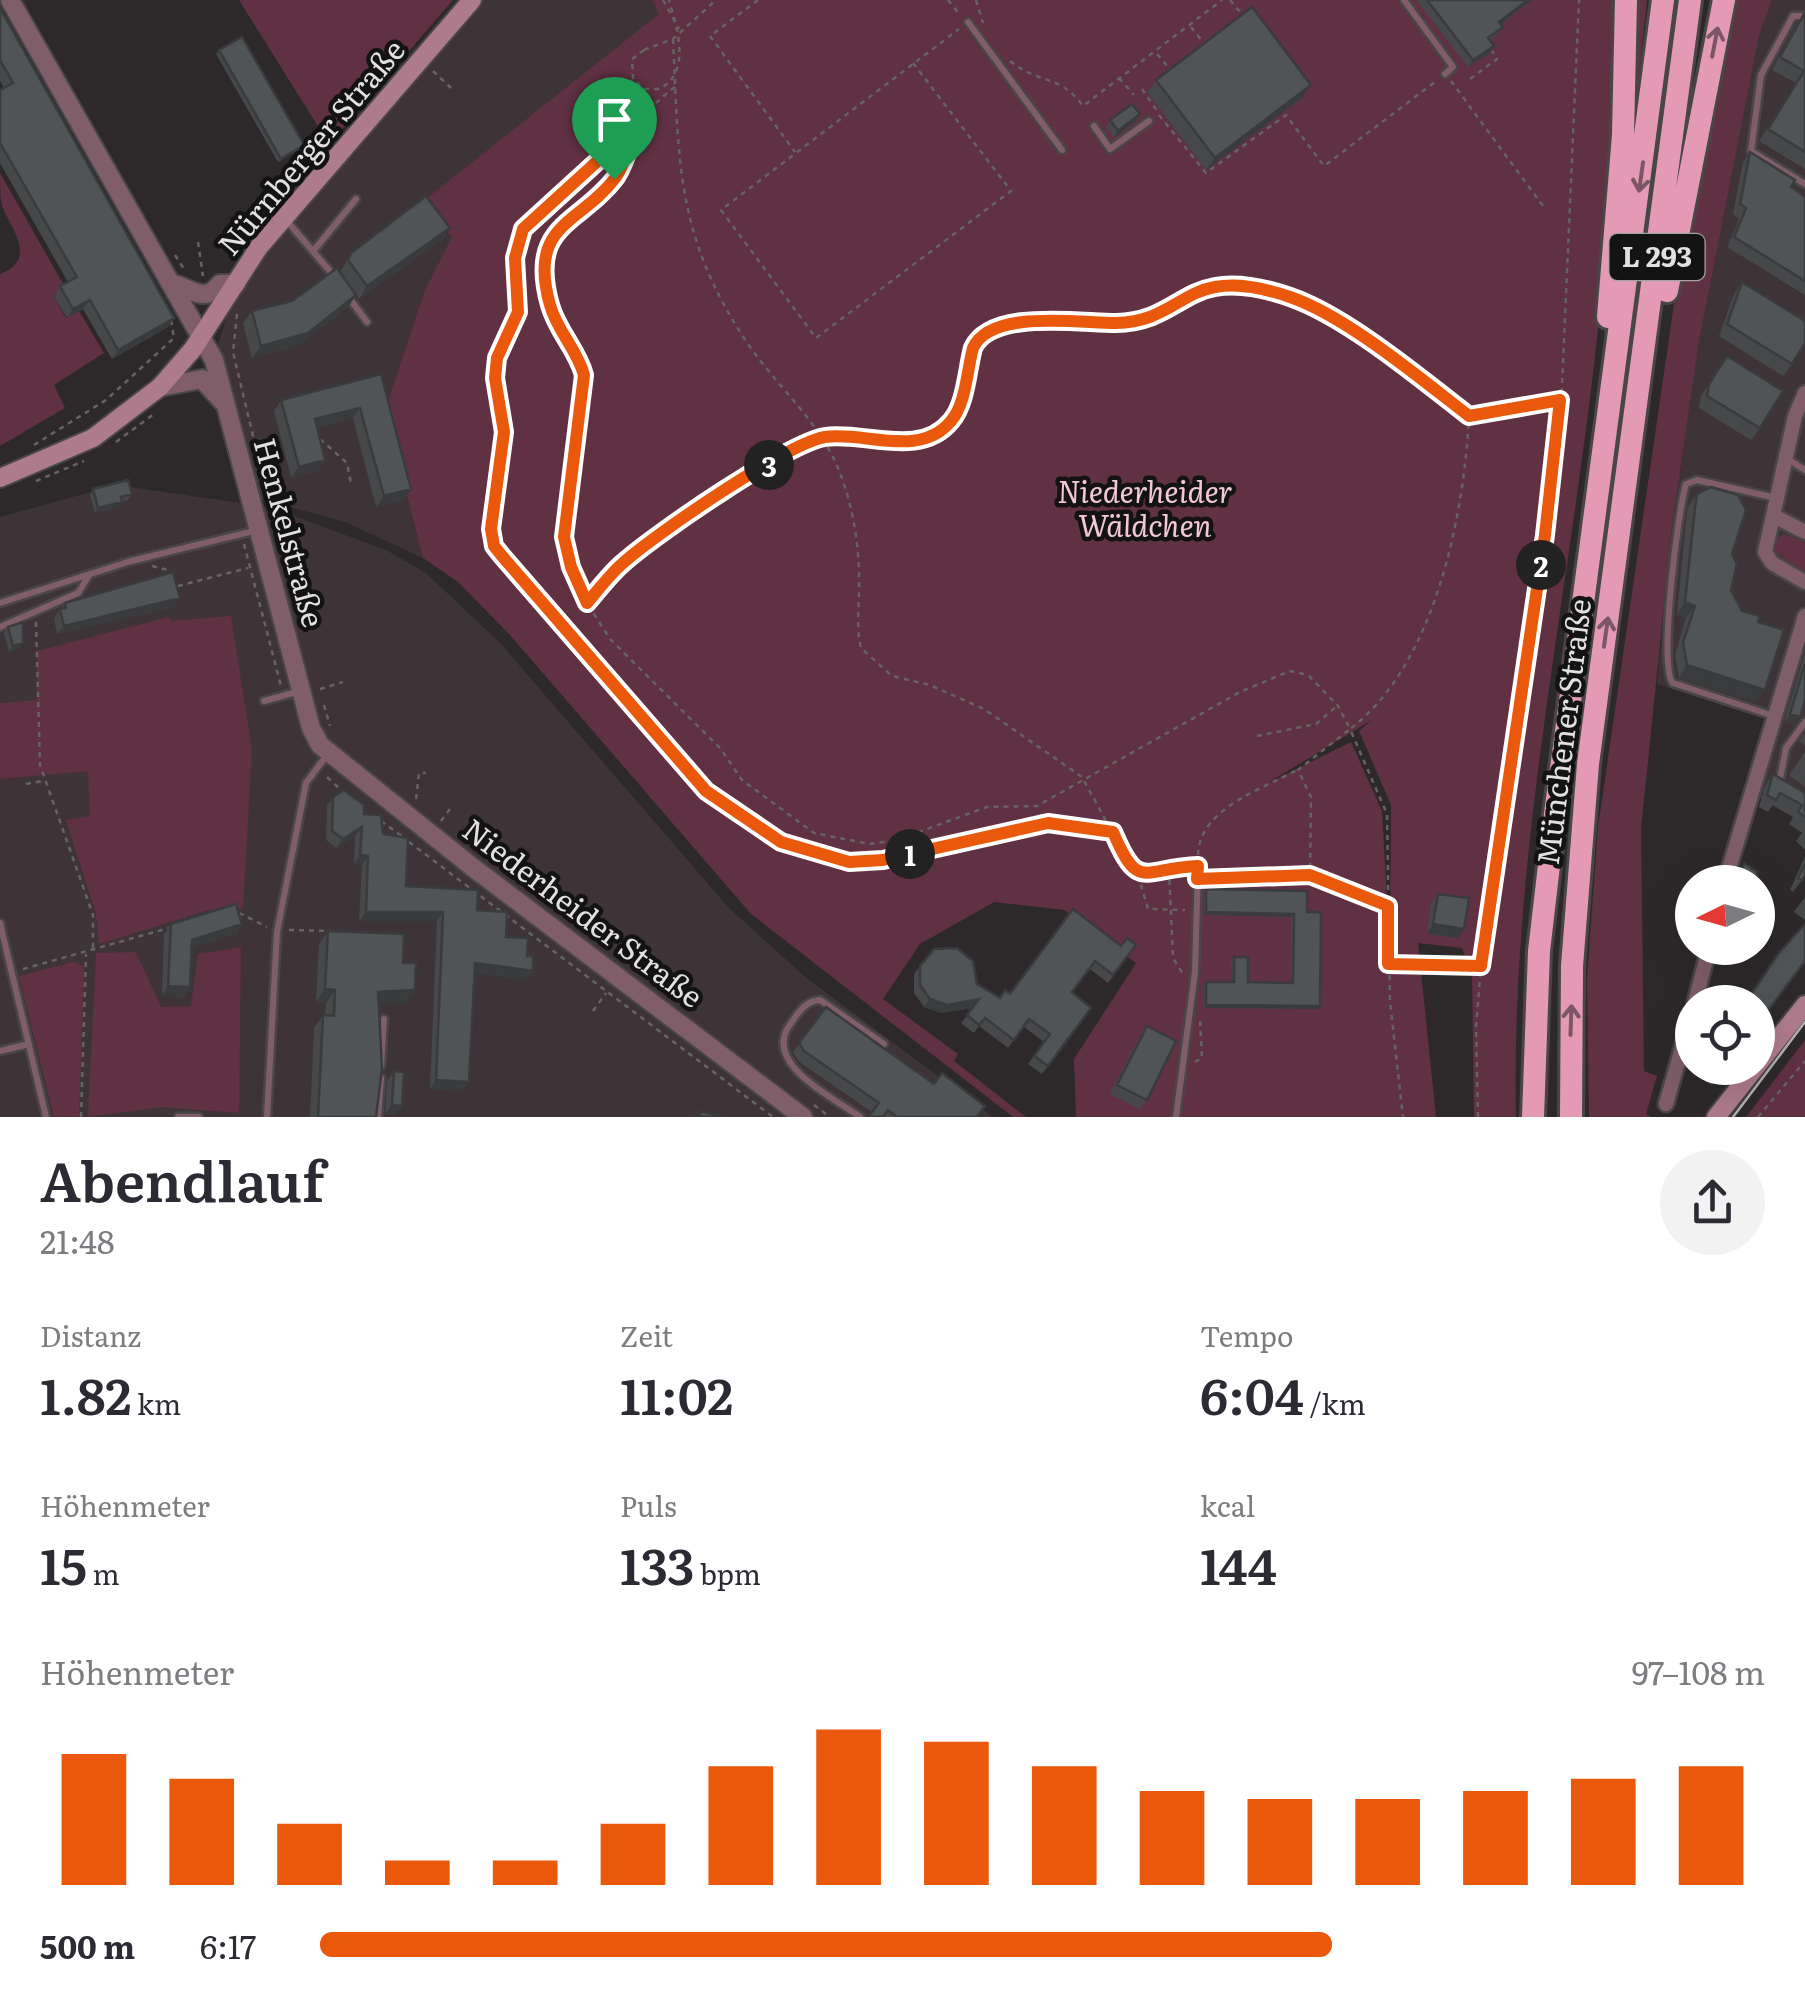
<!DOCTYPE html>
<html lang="de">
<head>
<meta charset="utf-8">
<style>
  body { margin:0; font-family:Literata,serif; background:#f2f2f3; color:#2b2b33; height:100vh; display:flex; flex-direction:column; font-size:38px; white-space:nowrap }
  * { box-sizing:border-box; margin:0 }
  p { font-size:32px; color:#7c7c81 }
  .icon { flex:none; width:55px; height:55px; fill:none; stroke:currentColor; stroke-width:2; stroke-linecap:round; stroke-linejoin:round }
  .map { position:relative; height:1117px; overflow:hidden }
  .side { display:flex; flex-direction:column; background:#fff; flex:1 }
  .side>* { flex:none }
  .needle { width:65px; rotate:265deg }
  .controls { position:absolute; left:1675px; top:865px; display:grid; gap:20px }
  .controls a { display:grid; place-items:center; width:100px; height:100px; border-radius:50%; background:#fff; box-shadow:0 10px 40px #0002; font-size:50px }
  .pin { position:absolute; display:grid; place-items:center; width:85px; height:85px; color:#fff; margin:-102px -42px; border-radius:50% 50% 50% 0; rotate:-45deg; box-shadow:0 0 10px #0007 }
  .pin .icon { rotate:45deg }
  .km { position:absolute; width:50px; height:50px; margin:-25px; border-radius:50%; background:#222; color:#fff; font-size:28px; line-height:50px; text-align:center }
  .round { display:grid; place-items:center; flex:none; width:105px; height:105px; border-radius:52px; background:#f2f2f3 }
  .overview { display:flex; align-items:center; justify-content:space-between; height:170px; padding:0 40px }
  h1 { font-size:55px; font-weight:600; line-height:75px }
  .stats { display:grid; grid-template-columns:repeat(3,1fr); gap:15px; height:170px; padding:10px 40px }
  .stats div { display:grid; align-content:center }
  .stats b { font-size:50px; font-weight:600 }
  .stats small { font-size:28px; font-weight:400 }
  .stats p { font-size:28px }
  .chart { height:280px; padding:20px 40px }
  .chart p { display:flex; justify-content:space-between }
  .chart svg { width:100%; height:180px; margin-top:10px; stroke:#ea580c; stroke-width:6 }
  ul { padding:0 40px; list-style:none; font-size:32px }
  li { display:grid; grid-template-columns:160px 120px 1fr; align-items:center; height:75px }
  li i { height:25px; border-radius:12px; background:#ea580c }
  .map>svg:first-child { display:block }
</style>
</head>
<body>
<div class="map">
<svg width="1805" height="1117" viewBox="0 0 1805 1117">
  <rect width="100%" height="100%" fill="#2d292b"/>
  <path fill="#3e3438" d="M475,0h177l8,14 -237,188 30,35 -29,55 -39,118 38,148 -78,-36 -92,-25 -35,-152 9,-29 55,-88z
    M1772,0h33v824l-48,-27 15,-76 -115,-37 15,-157 27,-185 60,-306z
    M116,485l153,22 117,43 40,23 74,70 229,265 75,68 189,141h-993v-600z"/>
  <path fill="#603043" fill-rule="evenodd" d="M239,0h214l-124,144z
    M652,0h965c-3,104 -7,207 -17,310 -27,269 -90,536 -84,807h-42l-2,-145 -10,-24 -44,-5 18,174h-360l-2,-58 62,-96 -72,-53 -70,-8 -74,42 -37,55 75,55 -4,7 72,56h-13l-262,-203 -241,-279 -52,-53 -35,-24 -38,-148 39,-118 28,-55 -30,-35 237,-188zM1372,720l-13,11 32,74 -1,148 -8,-142 -31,-69 -85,42z
    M1635,0h12l-8,78h-3z
    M1735,0h37l-13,36 -60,306 -27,185 -31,302 3,242 13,5 -11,38 5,3h-62l-2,-139 11,-151 85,-585z
    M0,173l66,116 -12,7 12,22 13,-7 25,42 -50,32 11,23 -65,38v-172c38,-15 12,-43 2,-68 -2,-9 -2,-23 -2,-33z
    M1784,534l21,8v31l-30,-21 1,-13z
    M231,616l21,134 -9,159 -34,1 -110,34 -3,-30 -30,-94 24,-4 -2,-45 -88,8v-76l37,-3v-49l132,-34 2,4z
    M241,947l-2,166 -78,-6 -73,10 8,-164 40,-1 25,55 30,-1 7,-52z
    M73,962l11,4 -5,151h-25l-35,-141z
    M1805,1040v77h-59z"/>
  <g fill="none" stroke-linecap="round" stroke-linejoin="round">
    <defs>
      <path id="service" d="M1404,0l49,67 -8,7
        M1805,16h-12l-32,59 -10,76 54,33
        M968,22l94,128
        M1094,126l16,23 39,-28
        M287,221l47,55
        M315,249l41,-50
        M347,295l20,27
        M1786,458l19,12
        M0,603l131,-42 127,-31
        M0,627l78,-34 12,-19
        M264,701l36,-10
        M1774,716l-101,-33c-15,-14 5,-174 13,-199l11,-4 79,18
        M1779,784l7,-36 19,-26
        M0,923l46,194
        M0,1051l29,-7
        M381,1066l3,-47
        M178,1117h21
        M267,1117l10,-185 29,-149 21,-28
        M378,1117l3,-39
        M860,1117c-27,-20 -100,-54 -69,-94 8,-11 14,-22 29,-23l64,44
        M1176,1117l19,-145 3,-107"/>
      <path id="minor" d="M1805,393l-10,23 -30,136 7,11 33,19
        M1774,516l31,16
        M1725,882l80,-266
        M1695,1002l14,-54
        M1666,1104l26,-91"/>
      <path id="tertiary" d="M10,0l204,360 97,368 9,17 151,121 332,251
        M174,284c18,5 31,20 46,0h16
        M160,387l42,-8 20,22"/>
      <path id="secondary" d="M0,478l93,-40 67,-51 33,-38 66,-102 213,-247
        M1716,1117l89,-112"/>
      <path id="trunk" d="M1667,291l57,-291
        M1608,317l15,-182 3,-135
        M1533,1117l6,-166 16,-137 108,-814
        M1571,1117l1,-151 16,-202 102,-764"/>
    </defs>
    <use href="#service" stroke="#4a4648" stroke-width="11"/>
    <use href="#minor" stroke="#4a4648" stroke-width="19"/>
    <use href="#tertiary" stroke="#4a4648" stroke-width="22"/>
    <use href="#secondary" stroke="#4a4648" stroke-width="22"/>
    <use href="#trunk" stroke="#4a4648" stroke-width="28"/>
    <path stroke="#676365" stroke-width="2.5" stroke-dasharray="5 5" stroke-linecap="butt" d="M663,0l16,29
      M758,0l-48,36 85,116
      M948,0l12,15
      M976,0l7,23
      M1230,0l10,12
      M1191,27l12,15
      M673,39c6,120 2,194 71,299 29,45 73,80 94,130 15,37 22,79 21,120 0,20 -3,40 2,60l31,28 38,9 54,24 98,68 52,95 51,-6
      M644,50l29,-11 43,-39
      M1157,54l12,14
      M1010,61c30,24 50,13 73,45l139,-106
      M913,63l98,128 -195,147 -95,-128 238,-181
      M433,71l18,17
      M1119,78l15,17
      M1470,79l27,-20 -5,-8
      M1451,81l95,129
      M675,87c-47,35 -31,47 -58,87 -12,18 -31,26 -46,41 -33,32 -32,81 -9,120 9,15 17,23 22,40l-20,162 7,30 16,36 23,36 110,109 22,32 72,53 56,11 27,-4 90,-33 50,-1 203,-114 50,-21 18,4 30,31 12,23 -52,41 13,27 -1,78
      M1142,89l16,23
      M1159,115l47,58 80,-58 38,51 111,-84
      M633,129l-110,100 -8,29 3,54 -21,46 6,74 -12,97 3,17 212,245 75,51 68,20 34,-2 165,-37 64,9
      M198,242l5,34
      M175,255l9,14
      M237,314l-4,38 26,109
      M1470,416l90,-16
      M320,439l27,24 4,21
      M116,442l38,-28
      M34,445l72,-45 68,-62 -3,-18
      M36,481l48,-20
      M244,544l37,142
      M152,566l16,4 1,6
      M178,586l70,-18
      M587,603c49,-56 107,-92 169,-130 21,-13 44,-31 68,-36 38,-7 76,16 113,-5 38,-22 19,-79 54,-105 44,-7 87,-1 131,-4 44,-4 59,-29 92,-36 81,-18 194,82 255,129 -5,100 -34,249 -119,313l37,85 3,188 13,115
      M36,622l4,143 53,150v34
      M320,689l23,-7
      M324,705l6,21
      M1257,736l59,-12 21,-18
      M327,777l16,15
      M26,784l16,-3
      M416,799l3,-26h7
      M381,821l22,16
      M441,821l11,-15
      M409,842l364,275
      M1198,855c1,-46 64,-66 99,-85
      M1169,870l4,88 10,16
      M1138,875l10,34 37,1
      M1210,878l100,-3 76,31
      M239,913l28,14
      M289,930l42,1
      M627,963l14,-17
      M1389,964l92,2
      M23,969l146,-41
      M593,1011l13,-18
      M1195,1062l7,-4 -2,-38
      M814,1105l16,12
      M81,1117l5,-163
      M1478,1117l-2,-90 5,-61 79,-536 19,-430
      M1758,1117l47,-56"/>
    <use href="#service" stroke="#7f5e6a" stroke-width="6"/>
    <use href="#minor" stroke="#7f5e6a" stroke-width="14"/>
    <use href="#tertiary" stroke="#7f5e6a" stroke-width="18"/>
    <use href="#secondary" stroke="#ae7b8d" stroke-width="18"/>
    <use href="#trunk" stroke="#e49ab4" stroke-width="22"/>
    <path stroke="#b2b0b0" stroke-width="2.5" d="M1733,1117l72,-95"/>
    <path stroke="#676365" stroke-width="2.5" stroke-dasharray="5 5" stroke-linecap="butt" d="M644,50l-12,9 1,19 10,11h16c33,-16 18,-61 10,-89"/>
  </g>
  <path fill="#46484a" d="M1416,0h116l-31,24 -3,10 -8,6 4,6 -5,7 -21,14z
    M0,8l168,319 -56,32 -29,-50 -16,9 -13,-22 6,-10 8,-4 -68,-119v-73l4,-2 -4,-7z
    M1804,14h1v155l-46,-28 37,-58 -24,-13 23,-44z
    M219,50l85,95 -2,3 -24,14 -62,-108z
    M1156,80l146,18 -96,72 -59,-78z
    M1140,114l-4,7 -22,16 -8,-10 4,-7z
    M1750,152l41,35 14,10v98l-78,-48 12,-28 -6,-5 10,-52z
    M450,228l-8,12 -83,59 -3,-4 -8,12 -49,38 -47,13 -9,-35 9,-12 40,-10 48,-29 11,-19z
    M1742,282l50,82 -9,12 -64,-40 15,-42z
    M1727,356l33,72 -9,12 -52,-32 2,-12z
    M381,374l30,115 -7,11 -28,7 -23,-89 -36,10 8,32 -7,11 -27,6 -17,-66 7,-11z
    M93,489l39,5 -4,6 -6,1 -3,6 -24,6 -5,-18z
    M1697,494l35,60 -1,36 11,21 16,11 7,68 -8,12 -78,-24 -4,-23 11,-37 -9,-3 9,-94 2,-14z
    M65,603l109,4 -117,27 -3,-16z
    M8,627l11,22 -10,3 -5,-19z
    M1805,653v47l-11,25 -10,-3z
    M1805,733v13l-6,-5z
    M1805,752v35l-16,-12z
    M1773,774l32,19v57l-9,-9 6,-8 -13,-9 4,-7 -20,-12 -5,7 -9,-5 6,-21z
    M333,797l31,17 19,20 23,52 71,24 50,46 6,15 -7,9 -52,-7 -12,118 -32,-2 7,-168h-78l3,-56 -8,-1 1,-28 -19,12 -10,-8 1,-34z
    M1805,856v20l-12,16 -3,-2z
    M1206,889l101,23 11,97 -114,-1v-23l2,-3h26l-1,-22 3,-3 14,25 43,1v-66l-87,-2v-23z
    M1438,894l26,35 -6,9 -31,-4 4,-31z
    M1805,897v23l-11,-8z
    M171,924h71l-6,10 -44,13 -2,40 -6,10 -22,-2 2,-61z
    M328,931l75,32 12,27 -9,13 -27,1 -3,113h-66l4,-89 9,-13h2l1,-12 -10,-1 3,-58z
    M1136,945l-28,38 -18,-14 -18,23 19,16 -49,66 -14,-10 16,-22 -20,-15 -16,21 -29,-22 -5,7 -13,-10 12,-15 -32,5 -17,-6 -10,-14v-19l6,-8 57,18 23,14 121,-52z
    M826,1007l151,110h-109l4,-5 -74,-51 -5,-9z
    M1147,1026v74l-7,9 -30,-15 30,-58z
    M1697,1068h28l-13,17 -18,-13z
    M394,1071l2,44h-11l2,-34z"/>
  <path fill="#393b3c" d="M1528,0h4l-38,29 5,-7z
    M1494,46l-5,7 -21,14 5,-7z
    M1311,85l-9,13 -96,72 9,-12z
    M1140,114l-4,7 -22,16 4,-6z
    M450,228l-8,12 -83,59 8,-13z
    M356,295l-8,12 -49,38 -47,13 9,-12z
    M90,300l-7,9 -16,9 6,-9z
    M174,318l-6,9 -56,32 6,-9z
    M360,408l-7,10 -46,12 8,-11z
    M325,460l-7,11 -27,6 8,-10z
    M411,489l-7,11 -28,7 8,-11z
    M122,502l-3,5 -24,6 3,-5z
    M180,598l-6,9 -117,27 7,-8z
    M1685,602l10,4 -9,12 -9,-3z
    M23,643l-4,6 -10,3 4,-6z
    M1687,665l78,25 -8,12 -78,-24z
    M1790,714l10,3 -6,8 -10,-3z
    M362,827l-7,9 -19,12 7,-9z
    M360,855l8,1 -6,9 -8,-1z
    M366,912h77l-6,9h-78z
    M1206,912l88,2 -3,3 -87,-2z
    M242,924l-6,10 -51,15 7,-9z
    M1433,924l31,5 -6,9 -31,-4z
    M475,963l58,8 -7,9 -58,-7z
    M168,986l22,1 -6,10 -22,-2z
    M325,989l10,1 -9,13 -10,-1z
    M415,990l-9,13 -37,2 9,-13z
    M930,999h49l-6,9 -32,5 -17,-6z
    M1206,1005l114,1 -2,3 -114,-1z
    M436,1080l33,2 -7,9 -32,-2z
    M392,1105l10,1 -6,9h-11z"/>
  <path fill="#515456" stroke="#393b3c" stroke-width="2.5" d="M1427,0h101l-29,22 4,5 -15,11 6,8 -21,14z
    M1252,7l59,78 -96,73 -59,-78z
    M0,8l174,310 -56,32 -28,-50 -17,9 -13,-23 17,-9 -77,-134v-53l13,-7 -13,-23z
    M1804,14h1v138l-37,-23 36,-58 -24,-14z
    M242,37l62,108 -23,14 -62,-109z
    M1132,104l8,10 -22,17 -8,-11z
    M1750,152l45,28 -4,7 14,10v84l-71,-44 12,-29 -6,-4z
    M426,196l24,32 -83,58 -19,-26 3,-7z
    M337,268l19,27 -48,38 -47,13 -9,-35 40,-10z
    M1742,282l63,39v22l-13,21 -65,-40z
    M1727,356l56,35 -23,37 -53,-32 2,-12z
    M381,374l30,115 -27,7 -24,-88 -45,11 10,41 -26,7 -18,-67z
    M128,480l4,14 -11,3 1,5 -24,6 -5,-19z
    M1711,487l27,8 8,15 -14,44 5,10 -6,26 11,21 18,5 -2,6 26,8 -19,60 -78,-25 -4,-23 12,-36 -10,-4 10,-94 2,-14z
    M173,572l7,26 -116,28 -4,-17 6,-1 -1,-5z
    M23,622v21l-10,3 -5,-19z
    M1805,664v36l-5,17 -10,-3z
    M1773,774l32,19v24l-7,-5 4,-7 -22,-12 -4,7 -9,-5z
    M344,790l20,15v9l17,1 2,19 25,4 -2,48 72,4 -1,20 30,2 -1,25 22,1 -1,18h6v15l-58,-8 -6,119 -33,-2 7,-168h-77l2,-56 -8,-1 2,-28 -19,12 -11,-8 1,-34z
    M1744,863l13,9 1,14v1v-5h-20z
    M1805,863v12l-3,5 -4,-2z
    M1206,889l101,2v21h14l-1,94 -114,-1v-23h28v-25h14v25l45,1 1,-69 -88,-2z
    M1438,894l31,4 -5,31 -31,-5z
    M236,904l6,20 -50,16 -2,47 -22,-1 3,-62z
    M1073,909l48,37 6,-8 9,7 -23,30 -18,-14 -23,31 19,16 -43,58 -14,-10 16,-22 -21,-15 -15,21 -29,-22 -6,7 -12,-10 12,-16 -32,6 -17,-6 -10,-14v-19l14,-17 23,-1 16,13 4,23 23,14 5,-8 5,4z
    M1805,924v37l-47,63v-22h-12l32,-48z
    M328,931l76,3 -1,29h13l-1,27 -37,2 4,76 -6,49h-58l5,-102 11,1 1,-26 -10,-1z
    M826,1007l108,77 8,-11 43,33 -8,11h-80l-9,-7 -5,7h-15l11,-14 -75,-52 -5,-8z
    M1147,1026l29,15 -29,59 -30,-15z
    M1713,1068h12l-5,5z
    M394,1071l10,1 -2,34 -10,-1z
    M700,1111l24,6h-37h13z"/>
  <defs><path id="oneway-shaft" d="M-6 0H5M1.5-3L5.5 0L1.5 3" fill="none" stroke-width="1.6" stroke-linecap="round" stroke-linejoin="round" transform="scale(2.5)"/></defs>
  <g stroke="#7c5664">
    <use href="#oneway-shaft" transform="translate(1715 42) rotate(-79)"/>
    <use href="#oneway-shaft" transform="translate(1641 177) rotate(98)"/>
    <use href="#oneway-shaft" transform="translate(1606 632) rotate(-82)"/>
    <use href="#oneway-shaft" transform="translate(1571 1020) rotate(-88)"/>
  </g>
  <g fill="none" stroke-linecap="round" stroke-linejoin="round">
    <defs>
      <path id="route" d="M636,126c-6,17 -10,36 -20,51 -36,48 -89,46 -66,128 7,26 27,44 34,70l-20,162 7,30 16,36c12,-14 23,-29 36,-40 31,-28 165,-120 202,-126 39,-6 95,22 126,-16 15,-17 16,-51 22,-73 18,-39 105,-25 143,-25 49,-1 64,-30 99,-36 25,-5 52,2 75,10 56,19 131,82 179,119l91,-16 -15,135 -64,431 -93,-2v-58l-78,-31 -113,4 1,-13c-55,2 -59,27 -85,-34l-65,-9 -165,37 -34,2 -68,-20 -75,-51 -204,-235 -8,-10 -3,-17 13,-97 -9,-54 2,-20 21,-46 -3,-54 8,-29z"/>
    </defs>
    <use href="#route" stroke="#fff" stroke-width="20"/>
    <use href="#route" stroke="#ea580c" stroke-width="12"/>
  </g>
  <g text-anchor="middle" stroke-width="9" stroke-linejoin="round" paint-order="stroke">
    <rect fill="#141313" stroke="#a4a2a2" stroke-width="2.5" x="1609.5" y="234" width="95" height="46" rx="8"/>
    <g font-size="28" font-weight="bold" fill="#e2e0e0">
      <text x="1657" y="267">L 293</text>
    </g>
    <g font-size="30" fill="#e2e0e0" stroke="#141313">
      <text transform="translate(312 148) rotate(-50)" y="10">Nürnberger Straße</text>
      <text transform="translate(288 533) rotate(75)" y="10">Henkelstraße</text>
      <text transform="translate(1565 732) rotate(-83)" y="10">Münchener Straße</text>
      <text transform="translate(582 914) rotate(37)" y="10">Niederheider Straße</text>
    </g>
    <g font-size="30" font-style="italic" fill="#f2c7d6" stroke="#141313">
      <text x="1145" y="503">Niederheider<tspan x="1145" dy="34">Wäldchen</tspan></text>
    </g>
  </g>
</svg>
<div class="controls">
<a><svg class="needle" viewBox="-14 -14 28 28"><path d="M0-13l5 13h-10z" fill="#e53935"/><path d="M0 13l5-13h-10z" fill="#7c7c81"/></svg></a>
<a><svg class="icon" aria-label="locate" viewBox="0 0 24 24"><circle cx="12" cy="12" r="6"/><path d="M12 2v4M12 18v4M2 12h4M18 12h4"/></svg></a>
</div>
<div class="pin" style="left:614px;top:179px;background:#1e9e55"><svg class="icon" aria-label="arrive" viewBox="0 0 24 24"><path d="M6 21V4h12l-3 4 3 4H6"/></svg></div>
<b class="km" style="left:910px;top:854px">1</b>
<b class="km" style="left:1541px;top:565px">2</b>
<b class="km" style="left:769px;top:465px">3</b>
</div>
<section class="side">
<div class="overview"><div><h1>Abendlauf</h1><p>21:48</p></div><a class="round"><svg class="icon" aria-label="share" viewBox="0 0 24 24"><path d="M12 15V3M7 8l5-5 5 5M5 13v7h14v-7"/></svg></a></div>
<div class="stats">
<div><p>Distanz</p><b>1.82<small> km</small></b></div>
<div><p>Zeit</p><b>11:02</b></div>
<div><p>Tempo</p><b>6:04<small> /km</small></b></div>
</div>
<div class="stats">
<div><p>Höhenmeter</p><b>15<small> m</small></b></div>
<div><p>Puls</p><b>133<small> bpm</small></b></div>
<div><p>kcal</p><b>144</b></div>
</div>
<div class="chart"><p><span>Höhenmeter</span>97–108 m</p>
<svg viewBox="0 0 160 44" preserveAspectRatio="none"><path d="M5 44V12M15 44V18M25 44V29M35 44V38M45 44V38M55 44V29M65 44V15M75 44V6M85 44V9M95 44V15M105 44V21M115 44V23M125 44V23M135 44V21M145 44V18M155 44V15"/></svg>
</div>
<ul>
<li><b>500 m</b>6:17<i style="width:70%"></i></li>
</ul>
</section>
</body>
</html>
